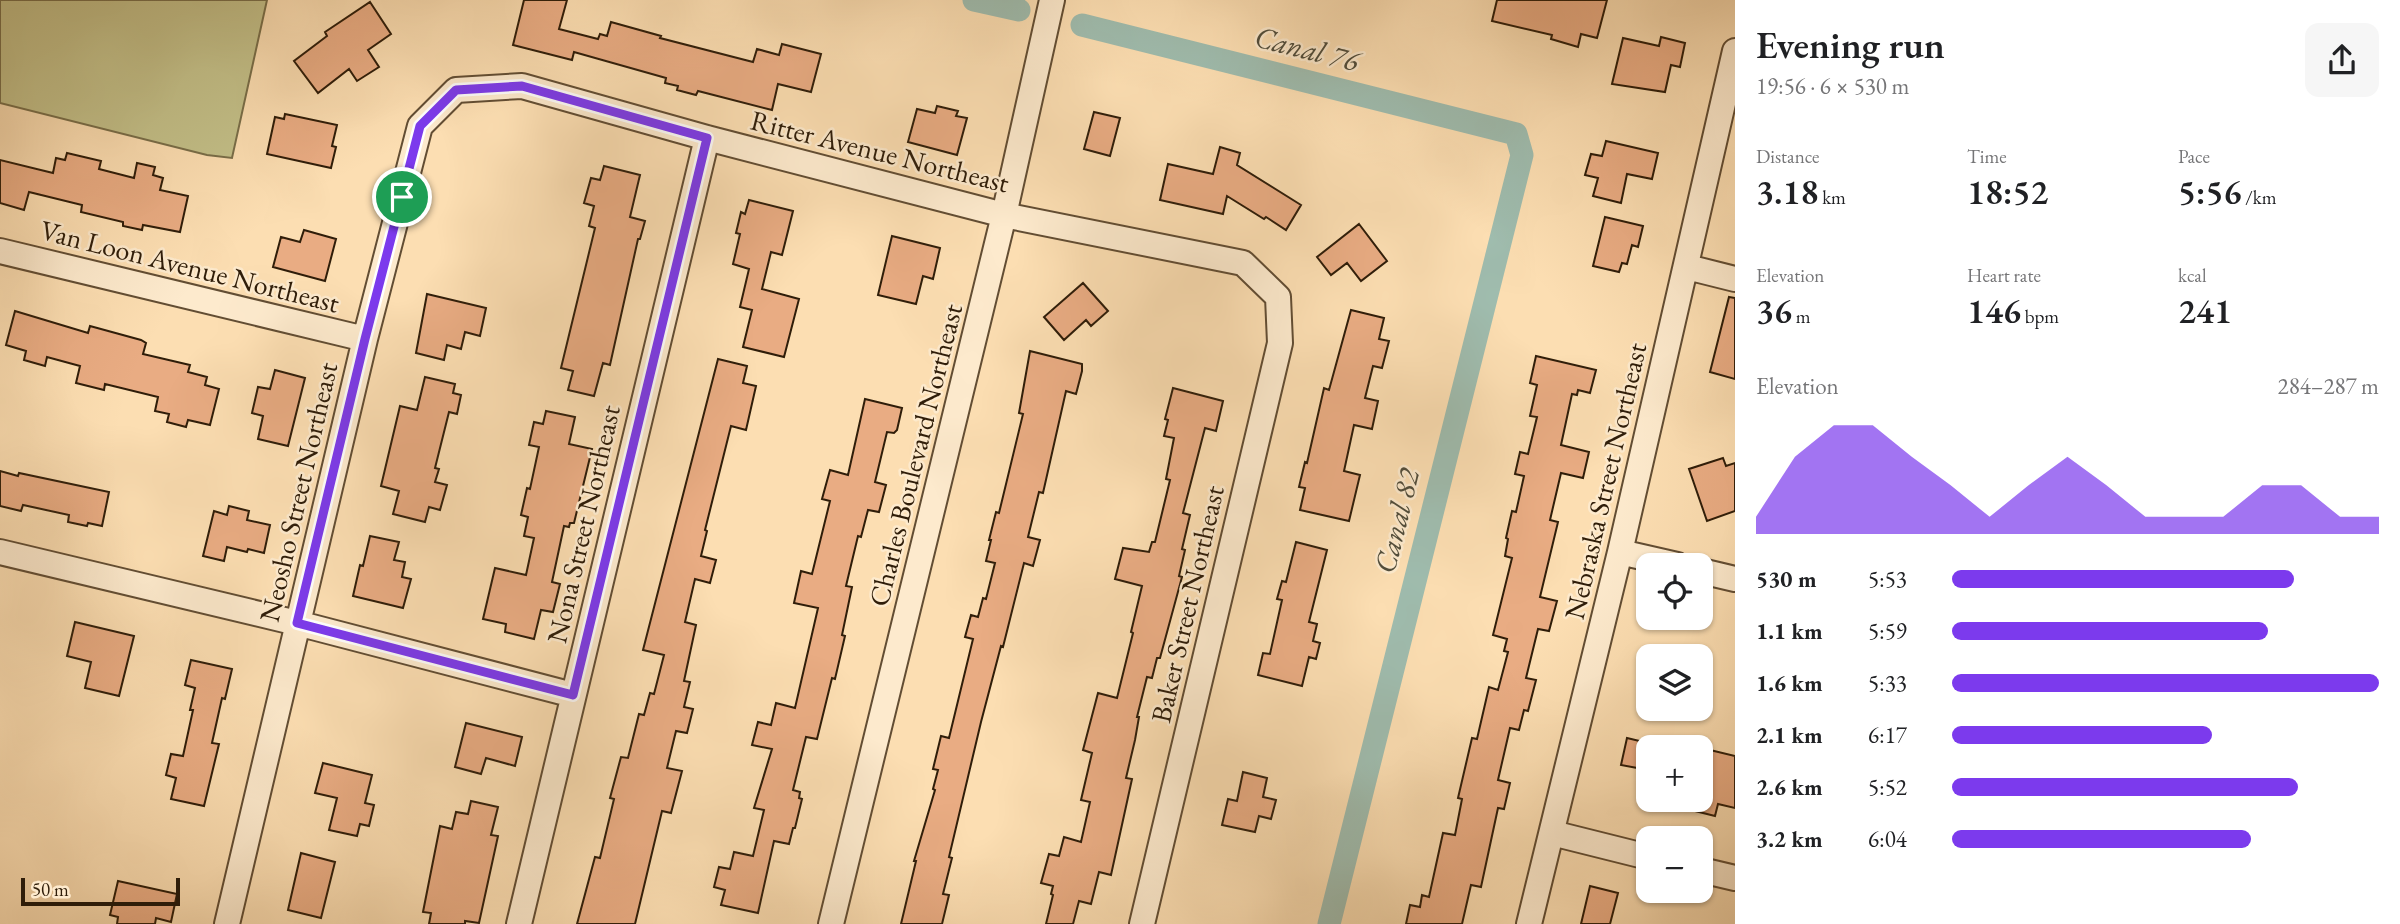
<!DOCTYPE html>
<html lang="en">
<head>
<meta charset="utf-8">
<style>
  body { margin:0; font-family:"EB Garamond",serif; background:#f6f6f6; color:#202124; height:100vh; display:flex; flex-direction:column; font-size:26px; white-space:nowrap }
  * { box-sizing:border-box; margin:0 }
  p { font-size:23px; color:#757577 }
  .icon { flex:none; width:38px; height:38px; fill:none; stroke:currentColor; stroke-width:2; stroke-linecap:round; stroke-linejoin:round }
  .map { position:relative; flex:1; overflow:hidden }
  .drawer { display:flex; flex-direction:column; background:#fff; width:665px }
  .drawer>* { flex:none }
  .fabs { position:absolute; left:1636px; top:553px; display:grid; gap:14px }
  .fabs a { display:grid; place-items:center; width:77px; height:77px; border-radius:14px; background:#fff; box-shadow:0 2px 5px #0004; font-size:35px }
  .scale { position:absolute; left:21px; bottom:18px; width:159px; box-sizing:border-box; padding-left:7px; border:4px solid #2f1d09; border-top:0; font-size:19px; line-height:24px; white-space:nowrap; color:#2f1d09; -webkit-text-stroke:5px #fdeacd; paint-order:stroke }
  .pin { position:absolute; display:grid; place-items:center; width:60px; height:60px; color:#fff; margin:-30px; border:4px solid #fff; border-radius:50%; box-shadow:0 2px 7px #0007 }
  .round { display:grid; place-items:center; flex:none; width:74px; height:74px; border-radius:14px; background:#f6f6f6 }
  .headline { display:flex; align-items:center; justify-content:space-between; height:119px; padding:0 21px }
  h1 { font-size:38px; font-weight:600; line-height:52px }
  .metrics { display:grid; grid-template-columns:repeat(3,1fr); gap:10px; height:119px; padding:7px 21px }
  .metrics div { display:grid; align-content:center }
  .metrics b { font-size:35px; font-weight:600 }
  .metrics small { font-size:19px; font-weight:400 }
  .metrics p { font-size:19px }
  .chart { height:196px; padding:14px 21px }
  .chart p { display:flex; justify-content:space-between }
  .chart svg { width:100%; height:126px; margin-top:7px; fill:#7c3aed; opacity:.7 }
  ul { padding:0 21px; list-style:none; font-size:23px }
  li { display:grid; grid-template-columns:112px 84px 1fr; align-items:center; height:52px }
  li i { height:18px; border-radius:9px; background:#7c3aed }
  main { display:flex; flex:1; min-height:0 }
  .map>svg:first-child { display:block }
</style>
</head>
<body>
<main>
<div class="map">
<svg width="1735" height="924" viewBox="0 0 1735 924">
  <rect width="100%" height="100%" fill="#fcdeb2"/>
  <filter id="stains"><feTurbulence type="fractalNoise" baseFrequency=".00286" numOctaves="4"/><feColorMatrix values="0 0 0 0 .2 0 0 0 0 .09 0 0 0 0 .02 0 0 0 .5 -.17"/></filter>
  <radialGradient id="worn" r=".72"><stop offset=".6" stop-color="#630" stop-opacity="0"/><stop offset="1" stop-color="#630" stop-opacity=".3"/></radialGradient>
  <path fill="#c3c089" stroke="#796e49" stroke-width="2" d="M0,0h267l-35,158 -25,-3 -207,-52z"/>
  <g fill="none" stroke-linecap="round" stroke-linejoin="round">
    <path stroke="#9fbcae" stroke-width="23" d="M974,0l45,10
      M1082,25l434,109 6,21 -193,769"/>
  </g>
  <path fill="#e9ac83" stroke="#2f1d09" stroke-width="2" d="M524,0h43l-8,29 39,10 2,-5 7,2 4,-14 50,14 -1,2 93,24 4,-13 22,6 3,-11 39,10 -10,38 -33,-8 -6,26 -74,-19 -2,4 -19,-5 1,-4 -13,-3 1,-5 -92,-26 -2,8 -59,-15z
    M1497,0h110l-10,38 -16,-4 -3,13 -27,-8 1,-4 -60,-14z
    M370,2l21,32 -23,16 11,17 -22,14 -8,-12 -31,24 -24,-32 33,-25 -2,-4z
    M1661,37l24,6 -5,24 -9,-2 -6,27 -53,-8 11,-46 36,8z
    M937,106l21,5 -2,5 11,2 -10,37 -49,-13 9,-33 18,4z
    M1094,112l26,6 -10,38 -26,-7z
    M285,114l52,11 -5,21 4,1 -5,21 -64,-14 8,-37 9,2z
    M1606,141l52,12 -6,26 -25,-5 -6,29 -28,-7 5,-18 -13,-3 6,-21 11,2z
    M1220,147l20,6 -3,12 64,40 -15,25 -20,-13 -2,2 -37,-23 -4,18 -63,-14 8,-36 45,10z
    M67,153l34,8 -2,8 35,9 3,-15 18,4 -2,8 10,3 -3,12 28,6 -8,36 -37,-7 -1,5 -19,-4v-4l-42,-10 1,-7 -53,-13 -5,18 -24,-7v-43l53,13 3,-15 9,2z
    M604,166l36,9 -10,42 15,4 -5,18h-2l-28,126 -7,-2 -9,33 -26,-6 5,-19 -12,-3 34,-140 -6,-2 5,-20 -10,-3 7,-25 9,2z
    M749,200l44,11 -11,44 -11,-3 -9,37 37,10 -15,58 -41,-10 9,-37 -12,-3 9,-38 -16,-5 7,-30 -4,-1 5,-21 4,2z
    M1605,217l38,9 -5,21 -6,-2 -5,19 -5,-1 -3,9 -26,-6z
    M1359,224l28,37 -26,20 -14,-18 -16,12 -14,-18z
    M304,230l32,9 -11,42 -52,-14 8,-30 19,5z
    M892,236l48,12 -7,31 -10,-3 -7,28 -38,-9z
    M1083,283l25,28 -17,15 -5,-6 -22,20 -20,-23z
    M427,294l59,14 -6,28 -15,-4 -4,17 -14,-4 -3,15 -28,-7z
    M1729,297l6,1v81l-25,-7z
    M1351,310l33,8 -5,21 10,2 -7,27 -9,-2 -8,32 13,3 -6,28 -18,-4 -10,46 16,4 -11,46 -49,-11 5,-22 -6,-1 6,-25 2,1 17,-75 5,2z
    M15,311l73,22 2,-7 51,14 5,3 -3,11 47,11 -2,7 19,5 -2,8 14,4 -9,36 -22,-5 -2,7 -19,-5 2,-8 -14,-3 3,-14 -53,-13 -1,6 -28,-7 4,-17 -33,-9 -2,9 -21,-6 2,-9 -20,-6z
    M1030,351l52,13v7l-6,23 -10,-3 -23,102 -4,-1 -11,45 12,3 -7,26 -9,-3 -21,84 -2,-1 -20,76 -32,135 3,1 -9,36 6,1 -7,29h-41l15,-63h-2l21,-71 -2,-1 5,-19 -5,-1 8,-33 8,2 24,-99 -8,-2 6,-22 7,2 5,-19 3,1 9,-36 -9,-2 5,-21h-2l7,-28 3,1 24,-99 -4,-1z
    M1536,356l60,14 -6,23 -12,-3 -1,5 -5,-1 -11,51 28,7 -6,26 -22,-5 -11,47 8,2 -18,75 17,4 -8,30 -11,-2 -12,49 10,2 -8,31 -4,-1 -5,20 -9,-2 -12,52 12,3 -6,26 -6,-1 -17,79 -10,-2 -9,39h-56l4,-19 10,2 2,-12 7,2 14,-64 12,2 7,-36 -4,-1 14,-60 5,1 12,-52 9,3 10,-38 -4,-1 3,-12 -14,-4 19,-77 -7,-2 3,-17 -2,-1 6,-27 4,1 8,-36 -9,-2 5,-22 8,2 9,-37 -7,-1 7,-31 -7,-2z
    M718,359l29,7 -4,17 13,3 -10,44 -15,-4 -26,104 2,1 -6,25 15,4 -6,23 -15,-4 -10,43 11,3 -12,56 6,1 -6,25 9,2 -6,24 -11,-2 -9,37 15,3 -11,42 -9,-2 -27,113h-58l18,-67 5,1 14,-59 -4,-1 11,-41 7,1 11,-44 5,1 6,-22 4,1 10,-39 -21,-5z
    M275,370l30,8 -17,68 -30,-7 5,-23 -11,-3 6,-26 12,2z
    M425,377l30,7 -2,9 8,2 -4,19 -8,-2 -14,56 4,1 -4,13 12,3 -7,25 -11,-3 -4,15 -32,-8 6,-23 -18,-5 19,-80 17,4z
    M1173,388l50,13 -7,30 -11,-3 -22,85 7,2 -8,34 3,1 -6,26 3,1 -22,81h-3l-5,20 -5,-1 -10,40h2l-4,23 -9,38 6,1 -21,96 -12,-3 -8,32 -12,-3 -6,23h-27l7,-29 -2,-1 2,-8 -12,-3 8,-29 10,2 5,-19 17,5 9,-40 -9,-2 11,-47 -9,-3 15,-57 19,5 16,-65 -2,-1 11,-46 -27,-7 8,-31 26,4 3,-10h3l15,-62 -4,-1 8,-41 -10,-2 4,-16 -3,-1z
    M865,399l37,9 -5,22 -3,3 -7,-1 -12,50 11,3 -7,27 -11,-2 -7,27 -3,-1 -12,50 6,1 -10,48 3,1 -10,43 -3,-1 -15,61 -11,-2 -13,53 7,2 -1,6 3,1 -7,29h-2l-4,16 -15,-3 -16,72 -37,-8 4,-15 -11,-3 5,-20 11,2 4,-17 19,4 11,-46 -10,-2 18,-59 -20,-4 6,-23 13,3 5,-22 19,5 23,-100 -24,-5 7,-32 11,3 18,-73 -8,-2 8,-29 18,5z
    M546,411l29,6 -6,27 23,5 -18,74h-4l-1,4 -5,-1 -12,56 8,2 -7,28 -12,-2 -7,29 -29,-7 1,-8 -23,-5 12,-51 31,7 8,-37 -10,-2 4,-19 -7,-2 6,-27 3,1 9,-42 -10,-2 5,-23 9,2z
    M1723,458l3,8 9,-3v48l-28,10 -18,-52z
    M0,471l18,5 1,-3 90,19 -7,34 -14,-3 -1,3 -19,-4 1,-7 -46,-10 -2,6 -21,-5z
    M229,506l20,5 -2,9 23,5 -6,28 -16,-4 -1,3 -20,-5 -3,14 -21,-5 11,-45 13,4z
    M370,536l29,6 -5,18 11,2 -3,15 9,2 -8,29 -50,-12 7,-31 3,1z
    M1296,542l31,8 -18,72 8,2 -4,17 7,2 -4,16 -7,-2 -7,29 -44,-11 5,-22 7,1 12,-54 -5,-1 5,-18 4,1z
    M75,622l59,14 -15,60 -34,-8 6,-26 -24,-6z
    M191,660l41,9 -7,30 -3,-1 -10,45 7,1 -15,62 -33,-7 5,-21 -10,-3 5,-21 12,2 10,-46h-3l5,-22 -10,-3z
    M466,723l56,14 -7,29 -29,-8 -5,16 -26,-7z
    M1627,738l21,5v27l-27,-5z
    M1710,750l25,6v52l-17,-4 -3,12 -20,-5 3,-11h3v-12z
    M323,763l49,12 -7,28 9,2 -5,21 -9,-2 -3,12 -28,-6 8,-32 -22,-5z
    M1243,772l24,6 -4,19 13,3 -5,19 -12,-3 -4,16 -33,-7 6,-26 9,2z
    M471,801l27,6 -7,28 7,1 -19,87 -14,-2v3h-36l2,-11 -8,-1 17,-86 12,3 4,-17 12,2z
    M301,853l34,9 -14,56 -33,-8z
    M118,881l59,13 -6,28 -15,-4 -1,6h-38l1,-7 -8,-2z
    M1590,886l28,7 -8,31h-29z"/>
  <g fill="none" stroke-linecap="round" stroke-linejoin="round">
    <defs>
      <path id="minor" d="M0,251l365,88
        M1687,267l48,12
        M0,552l297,71 276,72
        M1620,552l57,13
        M1701,571l34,8
        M1552,833l96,24
        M1701,870l34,8
        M227,924l138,-585 55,-213 36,-36 66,-4 185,52 297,77 239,48 35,34 2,46 -138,581
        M519,924l188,-786
        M831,924l173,-709 48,-215
        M1529,924l91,-372 115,-501"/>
    </defs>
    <use href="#minor" stroke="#624d33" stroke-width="28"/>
    <use href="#minor" stroke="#fdeacd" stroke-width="24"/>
  </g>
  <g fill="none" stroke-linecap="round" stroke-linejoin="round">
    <defs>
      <path id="route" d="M522,86l185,52 -134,557 -276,-72 68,-284 55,-213 36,-36z"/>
    </defs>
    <use href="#route" stroke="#fff" stroke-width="14"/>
    <use href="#route" stroke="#7c3aed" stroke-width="9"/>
  </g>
  <g text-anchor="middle" stroke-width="5" stroke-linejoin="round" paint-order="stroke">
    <g font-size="28" fill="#2f1d09" stroke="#fdeacd">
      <text transform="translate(880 151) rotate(14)" y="10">Ritter Avenue Northeast</text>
      <text transform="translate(190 266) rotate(14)" y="10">Van Loon Avenue Northeast</text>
      <text transform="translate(915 455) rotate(-76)" y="10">Charles Boulevard Northeast</text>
      <text transform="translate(1605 481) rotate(-77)" y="10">Nebraska Street Northeast</text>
      <text transform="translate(298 492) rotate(-77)" y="10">Neosho Street Northeast</text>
      <text transform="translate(583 524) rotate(-77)" y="10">Nona Street Northeast</text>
      <text transform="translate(1187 604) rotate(-77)" y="10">Baker Street Northeast</text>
    </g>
    <g font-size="30" font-style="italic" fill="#514d3b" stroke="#fdeacd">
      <text transform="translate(1307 49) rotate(14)" y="10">Canal 76</text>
      <text transform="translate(1397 521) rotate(-76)" y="10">Canal 82</text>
    </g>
  </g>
  <rect width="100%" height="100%" filter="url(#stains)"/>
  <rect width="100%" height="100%" fill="url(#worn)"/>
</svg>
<div class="fabs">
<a><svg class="icon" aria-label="locate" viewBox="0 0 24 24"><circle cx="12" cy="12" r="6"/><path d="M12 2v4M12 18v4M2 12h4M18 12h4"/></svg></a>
<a><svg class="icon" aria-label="layers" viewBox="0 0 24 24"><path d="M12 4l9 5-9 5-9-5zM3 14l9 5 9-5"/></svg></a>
<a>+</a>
<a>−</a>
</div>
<div class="scale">50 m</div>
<div class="pin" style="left:402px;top:197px;background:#1e9e55"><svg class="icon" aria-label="arrive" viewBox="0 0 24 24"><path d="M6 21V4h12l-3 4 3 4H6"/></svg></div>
</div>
<section class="drawer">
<div class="headline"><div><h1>Evening run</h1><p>19:56 · 6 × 530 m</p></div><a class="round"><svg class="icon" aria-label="share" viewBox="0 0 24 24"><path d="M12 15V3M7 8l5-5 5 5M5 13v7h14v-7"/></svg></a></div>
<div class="metrics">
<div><p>Distance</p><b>3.18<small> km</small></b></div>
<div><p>Time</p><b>18:52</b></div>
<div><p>Pace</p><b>5:56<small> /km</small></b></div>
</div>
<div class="metrics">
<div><p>Elevation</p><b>36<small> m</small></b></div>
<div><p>Heart rate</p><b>146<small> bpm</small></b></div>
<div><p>kcal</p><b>241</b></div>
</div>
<div class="chart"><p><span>Elevation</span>284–287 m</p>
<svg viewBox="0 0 160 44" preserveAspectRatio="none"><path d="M0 44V38L10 17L20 6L30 6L40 17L50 27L60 38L70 27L80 17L90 27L100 38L110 38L120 38L130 27L140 27L150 38L160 38V44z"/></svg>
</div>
<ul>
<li><b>530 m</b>5:53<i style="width:80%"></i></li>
<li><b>1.1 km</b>5:59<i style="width:74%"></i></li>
<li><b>1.6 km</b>5:33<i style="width:100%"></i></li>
<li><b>2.1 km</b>6:17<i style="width:61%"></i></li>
<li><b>2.6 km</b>5:52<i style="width:81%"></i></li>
<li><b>3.2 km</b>6:04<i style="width:70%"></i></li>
</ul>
</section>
</main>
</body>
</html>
